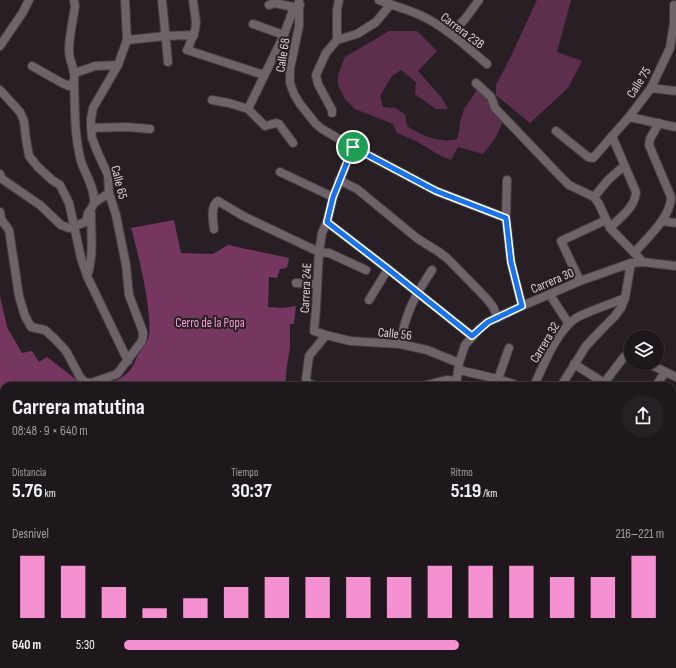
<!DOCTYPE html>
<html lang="es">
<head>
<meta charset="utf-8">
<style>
  body { margin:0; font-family:"Sofia Sans Condensed",sans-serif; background:#262024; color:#f1f3f6; height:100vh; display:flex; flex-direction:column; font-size:15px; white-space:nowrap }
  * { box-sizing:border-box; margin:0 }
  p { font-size:13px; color:#a19fa3 }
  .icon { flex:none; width:22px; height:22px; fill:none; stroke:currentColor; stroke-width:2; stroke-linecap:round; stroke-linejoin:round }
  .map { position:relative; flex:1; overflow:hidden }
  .sheet { position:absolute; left:0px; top:382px; width:676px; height:286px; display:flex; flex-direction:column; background:#1e171b; border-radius:12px 12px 0 0; box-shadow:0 1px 3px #0004,0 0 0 1px #3c363a }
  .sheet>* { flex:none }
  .controls { position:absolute; left:624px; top:330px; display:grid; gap:8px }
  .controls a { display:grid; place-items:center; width:40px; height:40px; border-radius:50%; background:#1e171b; box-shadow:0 1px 3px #0004,0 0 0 1px #3c363a; font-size:20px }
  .pin { position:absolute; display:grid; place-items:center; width:34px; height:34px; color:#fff; margin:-17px; border:2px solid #fff; border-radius:50%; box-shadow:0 1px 4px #0007 }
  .round { display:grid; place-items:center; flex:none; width:42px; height:42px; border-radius:21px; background:#262024 }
  .head { display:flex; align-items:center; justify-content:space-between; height:68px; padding:0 12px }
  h1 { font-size:22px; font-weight:700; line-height:30px }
  .figures { display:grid; grid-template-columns:repeat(3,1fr); gap:6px; height:68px; padding:4px 12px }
  .figures div { display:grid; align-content:center }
  .figures b { font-size:20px; font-weight:700 }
  .figures small { font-size:11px; font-weight:400 }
  .figures p { font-size:11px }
  .chart { height:112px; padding:8px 12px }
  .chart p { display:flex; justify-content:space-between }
  .chart svg { width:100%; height:72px; margin-top:4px; stroke:#f590d1; stroke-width:6 }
  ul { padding:0 12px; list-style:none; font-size:13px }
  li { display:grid; grid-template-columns:64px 48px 1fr; align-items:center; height:30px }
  li i { height:10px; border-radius:5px; background:#f590d1 }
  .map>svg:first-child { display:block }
</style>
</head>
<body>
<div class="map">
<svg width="676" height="668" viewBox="0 0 676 668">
  <rect width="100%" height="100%" fill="#281f24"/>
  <path fill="#5d2f4d" d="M537,0h34l-14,52 25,9 -14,27 -38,35 -34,-28v-10l14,-27z
    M389,31h28l20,20 -19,20 24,27 6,11h-12l-21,-15 1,-12 -15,-12 -9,6 -12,20 3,11 12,1 10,6 2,12c14,9 33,18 50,13l3,-11 -1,-2 5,-17 13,-19 12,11 14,20 -7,16 -13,17 -25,-7 -7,13 -12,-5 -23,-14 -19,-8 -4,-9 -38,-15 -10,-10 -7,-14v-10l7,-18z
    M672,405h4v101h-4z
    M676,631v37h-28l1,-4h23v-31z"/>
  <path fill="#753760" d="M174,220l7,33 32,1 15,-9 61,13 -2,10 -7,1 -3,9 -8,-1 -1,30 15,1 13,-2 -2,18h-4v24l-3,17 -2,21h-185c8,-3 18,-5 25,-11 6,-4 9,-11 12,-18 3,-5 9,-14 11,-18 7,-16 -11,-92 -17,-111z
    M0,296l7,31 15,26 10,-2 7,11 8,-5 35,27 8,2h-86v10l-4,-4z
    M0,421l4,4v239h228l2,4h-234z"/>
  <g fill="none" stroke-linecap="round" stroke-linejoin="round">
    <defs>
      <path id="minor" d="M162,0l6,62
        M299,0v26l-9,43v14l4,11 6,10 16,20 6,5 31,18 83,44 70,27
        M379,0c14,6 29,9 43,16 25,12 45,31 65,48
        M269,5l5,-2 20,4
        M253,24l31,11
        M451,34l14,-15 14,-19
        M127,40l39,-4 28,-1
        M337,40v-30l2,-10
        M0,46l23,-34 6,-12
        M189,46l6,-16 1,-8 -3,-22
        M187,50l77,25
        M32,66l30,17 7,3 5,-5
        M75,73l20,-7 23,-1
        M476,83l15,14 4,11 64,67 10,10 25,12 5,7 11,24 33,34
        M651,88l25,3
        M0,90l20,22 4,9 2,18 3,17 9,11 14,13 8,5 9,18 12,55 6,18 41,85
        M212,100l17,3 19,6 17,17 11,-3 3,1 14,19
        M248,109l36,-74 10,-28 6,-2
        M332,113v-3l-14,-26 -2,-9 10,-22 11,-13 20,-6 19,-12 14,-17
        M629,117l47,10
        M91,128l36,-1 23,2
        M556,131l32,26 5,1 36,-41 22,-29 19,-40 4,-26v-17
        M280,172l53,25
        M0,174l2,5 38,26 21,20 8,3 17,-6 2,-9c2,-3 6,-7 6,-11 1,-14 -9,-28 -13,-41 -7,-26 -6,-54 -7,-80 2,-12 -5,-19 -5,-31 0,-14 4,-29 6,-44l-1,-6
        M339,180l18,9 61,50 21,13 9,7 39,40 6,8 5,11
        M507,180l-1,38 5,44 11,44
        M594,197l14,-17 16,-14
        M94,203l15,-10
        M0,212l1,7 8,11 10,66 6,20 6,11 14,3 11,10 10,11 14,26 5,5 6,1 26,-9 25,-33 1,-5v-4l-14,-37 -3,-30 -10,-50 -7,-22 -1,-18 -11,-24 -5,-13 -1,-10v-9l2,-11 25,-43 9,-25 -2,-40
        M662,221l14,2
        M327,222l61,47 84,67
        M610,228c10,-11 25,-20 26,-36l-24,-56
        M214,229c-1,-8 -4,-23 4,-28l25,15 76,36 10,1 37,17
        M635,252c12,-14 36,-35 36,-55l-22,-52 1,-6 9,-16
        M87,276c7,-19 4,-42 4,-63
        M580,281l-19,-40 45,-21
        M296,283l21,1
        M550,295l19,29
        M369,300l19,-31
        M326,335l24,6 50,3 27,6 32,13
        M400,344c6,-32 14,-47 32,-74
        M647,363l29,14
        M574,364l35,22
        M459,370l39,9 21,7
        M498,379l11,-31
        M604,383l20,-26 3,-2 4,1
        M317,386l-10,-3 -1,-4 3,-23 17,-21 -12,-4 2,-22 3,-57 3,-19 5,-11 6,-25 20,-50
        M423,386l23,-6 11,1
        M456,386l3,-23 6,-18 14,-16 9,-7 34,-16 58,-25 51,-18 12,-1 33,4
        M534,386c10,-22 22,-54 42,-68 12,-7 35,-14 49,-20
        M561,386l25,-40 15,-16 13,-13 7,-9 4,-10 6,-35
        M656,386l9,-14
        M0,405l4,4
        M672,509h4
        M672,544h4
        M672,587h4
        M288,664l1,4
        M319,664l1,4
        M384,664v4"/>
    </defs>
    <use href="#minor" stroke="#443d41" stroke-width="10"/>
    <use href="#minor" stroke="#6d6369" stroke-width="8"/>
  </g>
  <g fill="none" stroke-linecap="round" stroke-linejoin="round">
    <defs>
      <path id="route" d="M353,147l83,44 70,27 5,44 11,44 -34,16 -16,14 -84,-67 -61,-47 6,-25z"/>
    </defs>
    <use href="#route" stroke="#fff" stroke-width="8"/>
    <use href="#route" stroke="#1a73e8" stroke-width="5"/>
  </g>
  <g text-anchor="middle" stroke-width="4" stroke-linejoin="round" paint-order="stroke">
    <g font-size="13" fill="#d8d2d5" stroke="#281f24">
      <text transform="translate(463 30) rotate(37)" y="5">Carrera 23B</text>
      <text transform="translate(282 55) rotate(-81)" y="5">Calle 68</text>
      <text transform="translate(638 82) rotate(-58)" y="5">Calle 75</text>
      <text transform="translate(120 182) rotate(76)" y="5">Calle 65</text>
      <text transform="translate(552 280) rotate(-23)" y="5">Carrera 30</text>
      <text transform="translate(305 288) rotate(-87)" y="5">Carrera 24E</text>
      <text transform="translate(395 333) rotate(6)" y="5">Calle 56</text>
      <text transform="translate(544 342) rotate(-59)" y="5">Carrera 32</text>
    </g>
    <g font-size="13" fill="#f99cd7" stroke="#281f24">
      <text x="210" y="327">Cerro de la Popa</text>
    </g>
  </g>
</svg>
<div class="controls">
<a><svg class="icon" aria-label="layers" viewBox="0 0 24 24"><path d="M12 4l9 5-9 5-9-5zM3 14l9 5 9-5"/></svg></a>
</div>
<div class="pin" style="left:353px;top:147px;background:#1e9e55"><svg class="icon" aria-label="arrive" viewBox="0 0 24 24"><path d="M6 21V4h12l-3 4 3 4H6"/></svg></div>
<section class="sheet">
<div class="head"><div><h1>Carrera matutina</h1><p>08:48 · 9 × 640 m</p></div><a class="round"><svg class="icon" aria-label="share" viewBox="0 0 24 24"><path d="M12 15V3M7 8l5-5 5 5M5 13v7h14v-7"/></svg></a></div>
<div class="figures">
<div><p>Distancia</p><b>5.76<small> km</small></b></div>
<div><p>Tiempo</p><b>30:37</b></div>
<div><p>Ritmo</p><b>5:19<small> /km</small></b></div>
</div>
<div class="chart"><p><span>Desnivel</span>216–221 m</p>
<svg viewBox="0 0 160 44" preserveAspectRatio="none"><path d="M5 44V6M15 44V12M25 44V25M35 44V38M45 44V32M55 44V25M65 44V19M75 44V19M85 44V19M95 44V19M105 44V12M115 44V12M125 44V12M135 44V19M145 44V19M155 44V6"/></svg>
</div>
<ul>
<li><b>640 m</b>5:30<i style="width:62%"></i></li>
</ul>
</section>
</div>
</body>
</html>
